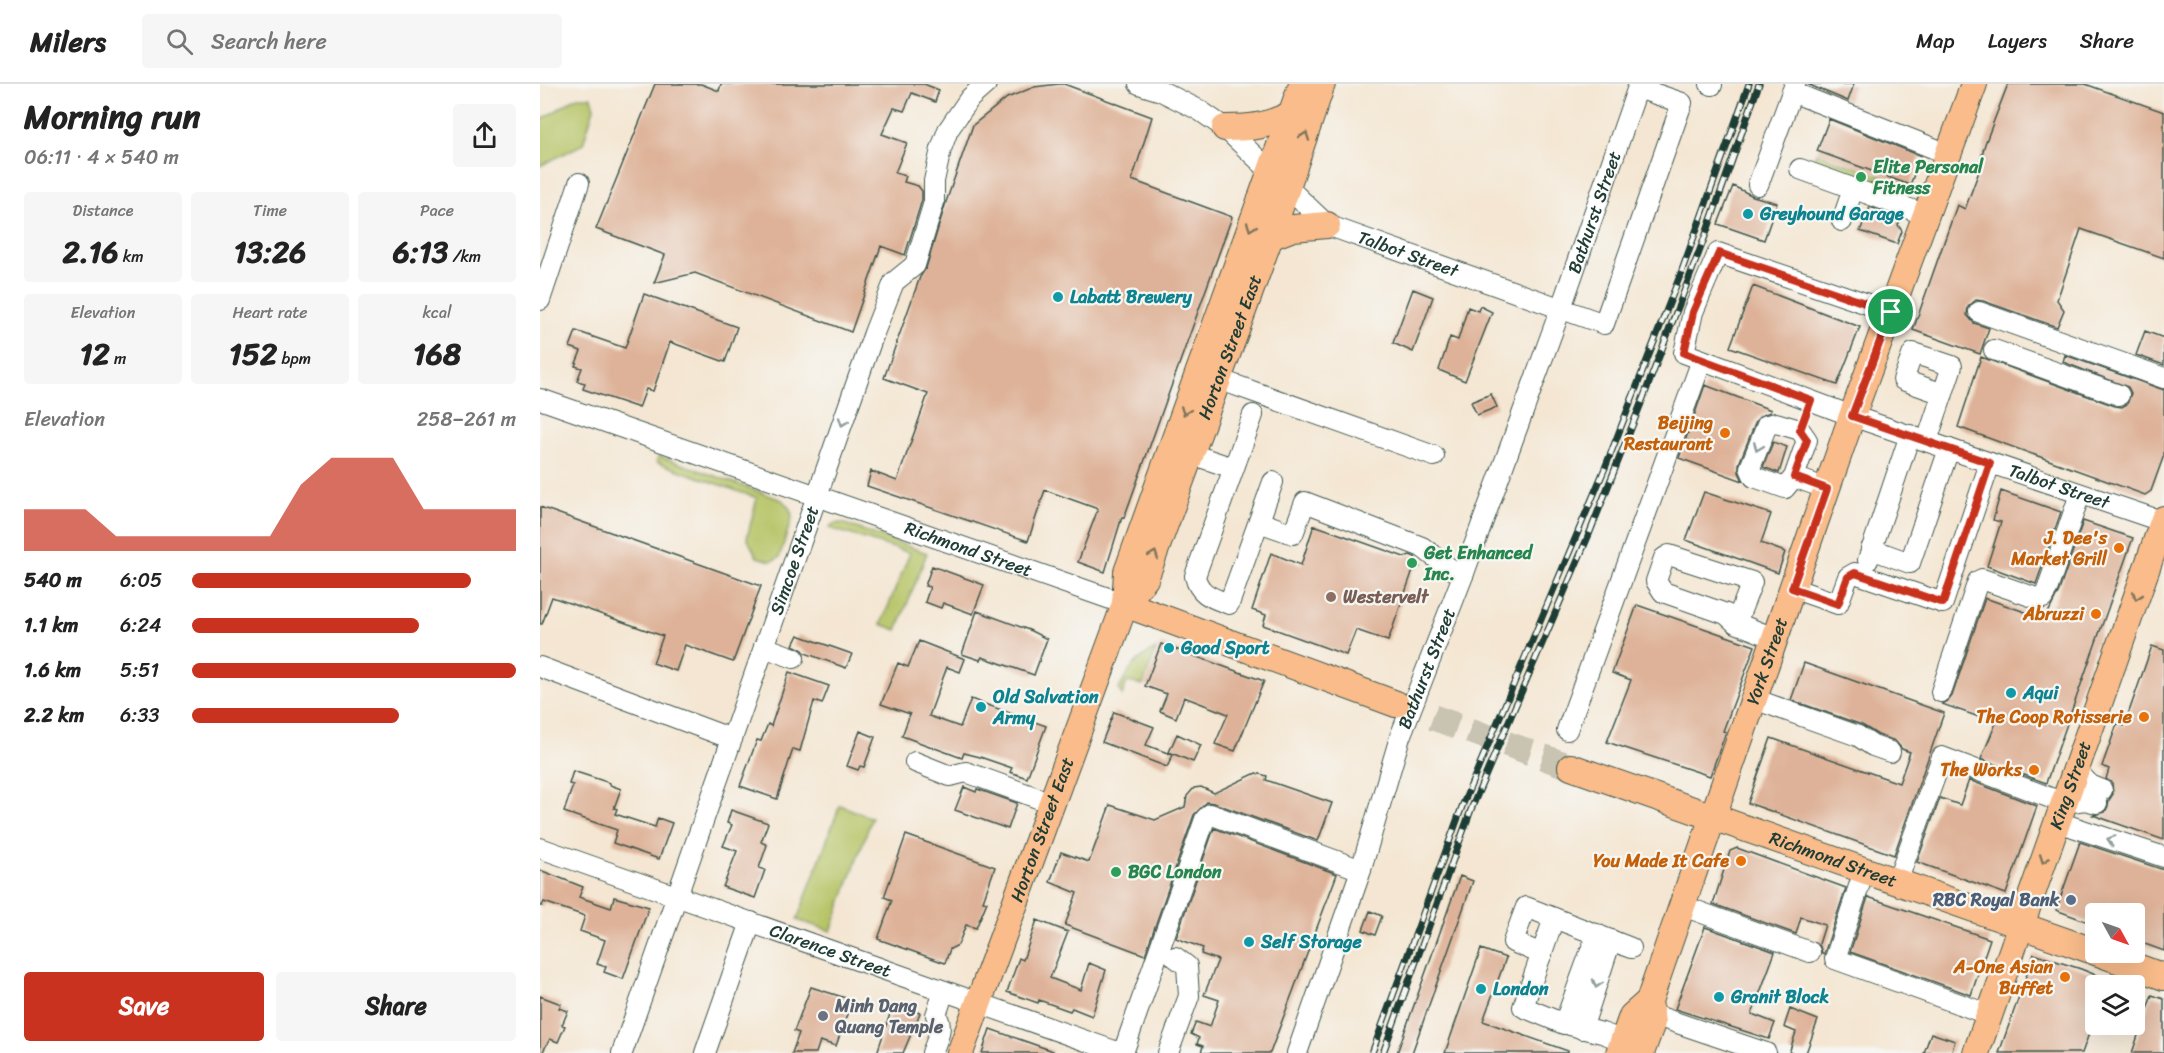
<!DOCTYPE html>
<html lang="en">
<head>
<meta charset="utf-8">
<style>
  body { margin:0; font-family:Sriracha,sans-serif; background:#f6f6f6; color:#222; height:100vh; display:flex; flex-direction:column; font-size:22px; white-space:nowrap }
  * { box-sizing:border-box; margin:0 }
  p { font-size:20px; color:#767676 }
  .icon { flex:none; width:33px; height:33px; fill:none; stroke:currentColor; stroke-width:2; stroke-linecap:round; stroke-linejoin:round }
  .map { position:relative; flex:1; overflow:hidden }
  .details { display:flex; flex-direction:column; background:#fff; width:540px }
  .details>* { flex:none }
  .needle { width:39px; rotate:130deg }
  .controls { position:absolute; left:1545px; top:819px; display:grid; gap:12px }
  .controls a { display:grid; place-items:center; width:60px; height:60px; border-radius:6px; background:#fff; box-shadow:0 6px 24px #0002; font-size:30px }
  .pin { position:absolute; display:grid; place-items:center; width:51px; height:51px; color:#fff; margin:-26px; border:3px solid #fff; border-radius:50%; box-shadow:0 2px 6px #0007 }
  .round { display:grid; place-items:center; flex:none; width:63px; height:63px; border-radius:6px; background:#f6f6f6 }
  .summary { display:flex; align-items:center; justify-content:space-between; height:102px; padding:0 24px }
  h1 { font-size:33px; font-weight:700; line-height:45px }
  .figures { display:grid; grid-template-columns:repeat(3,1fr); gap:9px; height:102px; padding:6px 24px }
  .figures div { display:grid; align-content:center; border-radius:6px; background:#f6f6f6; text-align:center }
  .figures b { font-size:30px; font-weight:700 }
  .figures small { font-size:16px; font-weight:400 }
  .figures p { font-size:16px }
  .chart { height:168px; padding:12px 24px }
  .chart p { display:flex; justify-content:space-between }
  .chart svg { width:100%; height:108px; margin-top:6px; fill:#c8321e; opacity:.7 }
  .cta { display:flex; gap:12px; margin-top:auto; padding:12px 24px }
  .cta a { flex:1; height:69px; border-radius:6px; background:#c8321e; color:#fff; font-size:24px; font-weight:700; line-height:69px; text-align:center }
  .cta a+a { background:#f6f6f6; color:#222 }
  ul { padding:0 24px; list-style:none; font-size:20px }
  li { display:grid; grid-template-columns:96px 72px 1fr; align-items:center; height:45px }
  li i { height:15px; border-radius:8px; background:#c8321e }
  header { display:flex; align-items:center; gap:36px; box-sizing:border-box; height:84px; padding:0 30px; background:#fff; border-bottom:2px solid #e0e0e0 }
  header strong { font-size:28px }
  nav { display:flex; gap:33px; margin-inline-start:auto; font-size:21px }
  .search { width:420px; height:54px; background:#f6f6f6; display:flex; align-items:center; gap:15px; box-sizing:border-box; padding:0 21px; border-radius:6px; color:#767676; font-size:22px }
  main { display:flex; flex:1; min-height:0 }
  .map>svg:first-child { display:block }
</style>
</head>
<body>
<header>
<strong>Milers</strong>
<div class="search"><svg class="icon" aria-label="search" viewBox="0 0 24 24"><circle cx="10" cy="10" r="6"/><path d="M15 15l6 6"/></svg>Search here</div>
<nav><a>Map</a><a>Layers</a><a>Share</a></nav>
</header>
<main>
<section class="details">
<div class="summary"><div><h1>Morning run</h1><p>06:11 · 4 × 540 m</p></div><a class="round"><svg class="icon" aria-label="share" viewBox="0 0 24 24"><path d="M12 15V3M7 8l5-5 5 5M5 13v7h14v-7"/></svg></a></div>
<div class="figures">
<div><p>Distance</p><b>2.16<small> km</small></b></div>
<div><p>Time</p><b>13:26</b></div>
<div><p>Pace</p><b>6:13<small> /km</small></b></div>
</div>
<div class="figures">
<div><p>Elevation</p><b>12<small> m</small></b></div>
<div><p>Heart rate</p><b>152<small> bpm</small></b></div>
<div><p>kcal</p><b>168</b></div>
</div>
<div class="chart"><p><span>Elevation</span>258–261 m</p>
<svg viewBox="0 0 160 44" preserveAspectRatio="none"><path d="M0 44V27L10 27L20 27L30 38L40 38L50 38L60 38L70 38L80 38L90 17L100 6L110 6L120 6L130 27L140 27L150 27L160 27V44z"/></svg>
</div>
<ul>
<li><b>540 m</b>6:05<i style="width:86%"></i></li>
<li><b>1.1 km</b>6:24<i style="width:70%"></i></li>
<li><b>1.6 km</b>5:51<i style="width:100%"></i></li>
<li><b>2.2 km</b>6:33<i style="width:64%"></i></li>
</ul>
<div class="cta"><a>Save</a><a>Share</a></div>
</section>
<div class="map">
<svg width="1624" height="969" viewBox="0 0 1624 969">
  <rect width="100%" height="100%" fill="#f6f6f2"/>
  <filter id="ink" filterUnits="userSpaceOnUse"><feTurbulence type="fractalNoise" baseFrequency=".0167" numOctaves="2"/><feDisplacementMap in="SourceGraphic" scale="12" xChannelSelector="R" yChannelSelector="G"/><feConvolveMatrix kernelMatrix="1 2 1 2 8 2 1 2 1" color-interpolation-filters="sRGB"/></filter>
  <filter id="wash" filterUnits="userSpaceOnUse"><feTurbulence type="fractalNoise" baseFrequency=".008" numOctaves="4" result="noise"/><feDisplacementMap in="SourceGraphic" scale="24" xChannelSelector="R" yChannelSelector="G"/><feGaussianBlur stdDeviation="1.35" result="paint"/><feColorMatrix in="noise" values="0 0 0 0 0 0 0 0 0 0 0 0 0 0 0 0 0 1.4 0 .05"/><feComposite in="paint" operator="in"/></filter>
  <g filter="url(#wash)">
    <rect width="100%" height="100%" fill="#f4e6d2"/>
    <path fill="#b7c567" stroke="#6b814e" stroke-width="1.5" d="M37,13h14l3,11 -11,36 -43,22v-45z
      M1276,69l94,34 -5,14 -94,-34z
      M119,372l123,44c6,6 10,10 10,18l-13,40 -8,3 -14,-4 -10,-19 10,-40 -101,-36z
      M302,439l85,30 -30,77 -16,-6 29,-71 -81,-25 4,-4z
      M616,565l-13,36 -16,-3 -5,13 -3,-6c11,-21 15,-29 37,-40z
      M300,721l32,13 -41,113 -34,-11z"/>
    <g id="blocks">
      <path fill="#deb298" d="M115,0h46l18,7 2,-7h203l15,6 -4,12 -23,-9 -8,18 -10,-3 -12,26 25,9 -12,30 11,3 -2,6 14,4 4,5v9l-17,55 -24,-9 -30,86 -156,-59 -41,10 11,-28 -69,-26z
        M519,0h5l88,33 -20,63 100,37 -108,301 -2,-1 -17,55 -27,-10 20,-53 -53,-19 -17,51 -161,-55 4,-15 26,10 31,-87 -44,-16 36,-101 6,-9 20,-66 27,-77 34,-27 27,-11z
        M1267,0h47l-6,17z
        M1468,0h77l79,28v146l-83,-29 -24,71 7,10 -7,17 -74,-26 -7,-1 -8,7 -1,8 7,8 15,5 -9,26 -67,-24 44,-125 8,4 16,-43 -2,-1 6,-21z
        M1289,35l92,37 -11,29 -93,-34z
        M1193,102l20,10 24,7 -13,37 -46,-16z
        M1330,123l31,12 -3,6 4,6 -5,13 -37,-13z
        M1213,202l107,41 -23,58 -107,-38z
        M873,205l20,8 -20,55 -20,-9z
        M104,210l93,33 -12,35 -55,-20 -17,49 -7,-2 -7,19 -56,-19 2,-6 -8,-2 5,-13 -7,-2 6,-15 -11,-4 6,-16 49,17z
        M940,222l12,6 -27,69 -26,-11 11,-33 8,3 10,-33 10,4z
        M1605,247l19,7v27l-28,-10z
        M1525,271l99,35v65l-13,36 -6,4 -187,-68 23,-70 134,49 7,1 5,-3 4,-11 -3,-6 -65,-25z
        M1165,301l66,25 -1,2 -10,4 -4,5 -17,43v8l4,9 -64,-23z
        M951,310l6,13 -20,8 -6,-13z
        M1233,358l14,5 -8,26 -16,-6z
        M1461,407l60,21 -25,72 -49,-18 14,-44 -8,-2z
        M1164,408l67,22 -10,29 24,9 -7,21 -92,-33z
        M0,423l221,79 -28,76 -48,-17 -9,26 -23,-8 10,-27 -111,-39 -10,27h-2z
        M1543,437l50,17 -87,245 -65,-24 15,-36 -54,-19 6,-3 4,-5 33,-98 60,21 14,-28z
        M774,441l90,32 6,-2 5,2 5,10 -7,3 -25,71 -32,-11 -10,25 -83,-30 3,-10 -14,-5 19,-57 30,12z
        M392,482l52,19 -11,29 -30,-11 -2,5 -16,-6 5,-15 -5,-1z
        M1097,521l118,41 -32,85 3,1 -16,44 -103,-34 24,-62 -19,-7z
        M437,527l52,19 18,9 -13,36 -52,-18 -2,3 -18,-6z
        M258,551l54,19 -6,14 -41,-15 -2,-3 -10,-5z
        M379,557l46,18 -5,13 -13,-5 -18,49 31,11 11,-28 75,27 -19,52 -17,-6 2,-4 -32,-11 -16,-4 -2,5 -60,-22 8,-22 -29,-10 17,-41 10,4z
        M621,560l103,37 -29,70 -20,-7 13,-30 -44,-17 -8,21 -16,-7 7,-17 -22,-8z
        M1612,562l12,4v190l-71,-25 12,-3 3,-6 1,-6 4,-6 -1,-11 -6,-4 3,-10 -7,-3 15,-42 7,2z
        M1264,579l140,50 -50,142 -146,-52 23,-65 128,45 11,-31 -8,-3 -7,-8 -17,-6 -16,-10 -71,-25z
        M249,588l40,14 -7,18 -8,-3 -14,50 -7,-2 -16,50 -37,-13 17,-46 4,1 7,-17 3,2z
        M574,628l40,15 -8,18 27,10 -6,12 -65,-25z
        M320,647l15,6 -11,30 -4,-1 -2,4 -11,-4z
        M637,650l24,11 -8,17 -24,-10z
        M33,687l37,12v2l11,4 -7,19 3,1 -2,5 40,13 3,-9 14,5 -13,36 -46,-16 4,-13 -53,-18 9,-27 -4,-1z
        M716,689l11,3 -1,4 66,23 -14,38 -104,-38 -7,-1 -13,13 -49,140 -80,-30 12,-32 -27,-11 11,-30 28,10 21,-57 45,15 30,-13 2,-11 7,-8 7,-1 13,6z
        M1429,696l68,26 -31,88 -89,-32 23,-64 20,7z
        M424,703l12,5 1,-3 40,14 -9,26 -53,-19z
        M191,726l37,13 -7,19 6,3 -8,23 6,2 -10,28 -32,-11 14,-36 -14,-5 9,-21 -5,-2z
        M674,744l123,46 -67,179h-69l2,-7 -6,-2 2,-6 -8,-4 5,-12 14,5 9,-27 -15,-5 14,-35 -17,-6 2,-6 -27,-10z
        M366,751l89,32 -12,34 4,1 -11,26 -10,-3 -8,20 -8,4 -5,14 -67,-24 14,-39 -8,-3z
        M1540,758l84,28v81l-30,-11v-26h-38v11l-40,-15z
        M1197,764l109,40 -22,66 -2,-1 -3,-9 6,-19 -24,-8 -5,17 -83,-30 17,-53z
        M0,786l43,17 -4,10 32,11 3,-11 35,10 -26,72 -19,-7 2,-5 -9,-3 8,-24 -25,-9 5,-15 -41,-14 -2,4h-2z
        M920,792l13,5 -61,172h-15z
        M1328,813l122,42 -19,56 -121,-43z
        M830,827l12,5 -7,19 -12,-5z
        M497,836l31,12 -18,46 31,12 8,-27 17,7 -14,46 -20,-8 -2,3 -31,-11 -1,3 -31,-11 12,-34 4,2z
        M1165,843l70,25 -23,62 23,9 -6,16 -94,-30z
        M941,865l25,9 -23,63 85,30v2h-123z
        M1494,870l47,15 37,15 -22,2v28l-14,39h-83z
        M271,903l41,13 -16,46 -16,-5 -4,12h-24l7,-20 -5,-2z
        M1612,911l12,4v54h-32z
        M0,912l21,8 -2,4 9,3 -6,14 3,1 -7,16 -8,-3 -8,14h-2z
        M353,921l27,8 -17,40h-26z
        M1250,925l28,11 -12,33h-17l7,-21 -12,-5z
        M450,945l63,22 -1,2h-70z
        M1391,949l24,8 -4,12h-27z"/>
    </g>
  </g>
  <g filter="url(#ink)">
    <use href="#blocks" fill-opacity="0" stroke="#3f564c" stroke-width="1.5"/>
    <g fill="none" stroke-linecap="round" stroke-linejoin="round">
      <path stroke="#c9c4b2" stroke-width="26" stroke-dasharray="26 13" stroke-linecap="butt" d="M856,620l175,63"/>
      <defs>
        <g id="minor">
          <path id="s1" d="M599,0l22,7 38,19 26,18 102,97 277,99 78,-221 -44,-15"/>
          <path d="M1170,0l2,1"/>
          <path d="M1252,8l156,62"/>
          <path d="M1260,85l126,46"/>
          <path d="M1218,101l37,-101"/>
          <path d="M1302,137l11,-32"/>
          <path d="M0,216l39,-117"/>
          <path id="s2" d="M1351,228l-173,-59 -25,59 -9,41 168,63 312,106"/>
          <path d="M1439,228l185,66"/>
          <path d="M1454,266l125,45"/>
          <path d="M678,295l216,77"/>
          <path id="s3" d="M0,315l585,205"/>
          <path d="M713,331l-58,161c4,19 18,22 34,28l44,-122"/>
          <path d="M1387,357c8,-25 17,-50 25,-75l-39,-13 -10,27 40,14"/>
          <path d="M651,370l42,14"/>
          <path d="M1254,393l13,-37 -7,-10 -24,-7 -9,2 -17,43 4,9 31,11 9,-11 33,12"/>
          <path d="M719,438l34,12 12,-32 117,45 27,21 15,5"/>
          <path d="M1331,465l39,14 39,-114"/>
          <path d="M1328,476l42,-125"/>
          <path d="M1252,504l46,16 10,-27 7,-4 88,30 47,-140"/>
          <path d="M1196,539l16,-41 -83,-27 -5,3 -8,23 7,11 63,22 10,9 38,15"/>
          <path d="M224,563l30,11"/>
          <path d="M0,583l192,72"/>
          <path d="M1401,608l37,-111 4,-2 57,20 4,-1 5,-11 32,-93"/>
          <path d="M1214,615l104,37 15,10 17,6"/>
          <path d="M1027,646l135,-370"/>
          <path d="M375,678l35,14 16,-4 85,31"/>
          <path d="M1536,686l14,15 12,5"/>
          <path d="M1518,738l106,35"/>
          <path id="s4" d="M0,764l580,205"/>
          <path d="M1324,787l-29,88 155,56"/>
          <path d="M1357,798l45,-125 122,46 21,-3 12,3"/>
          <path d="M1143,822l127,46"/>
          <path d="M1014,834l-31,89 41,17 33,-90"/>
          <path d="M1002,870l-29,-12 13,-35 105,41"/>
          <path d="M1111,930l115,39"/>
          <path d="M1030,941l32,8 22,8"/>
          <path d="M1042,945l29,-89"/>
          <path id="s5" d="M82,969l252,-720 20,-51 21,-17 19,-63v-21l7,-32 7,-19 22,-32 16,-14"/>
          <path d="M165,969l46,-131"/>
          <path d="M392,969c4,-12 13,-26 4,-38l8,-24"/>
          <path d="M583,969l82,-234 5,-5 151,56"/>
          <path d="M628,969l21,-57 -2,-30 -12,-9"/>
          <path id="s6" d="M757,969l63,-180 40,-136 64,-164 97,-265 78,-224"/>
        </g>
        <g id="major">
          <path d="M685,44c29,0 41,-2 67,-14"/>
          <path d="M730,153l23,-9 34,-3"/>
          <path id="s7" d="M585,520l20,-25 125,-342 52,-153"/>
          <path d="M585,520l271,100"/>
          <path id="s8" d="M1031,683l525,185"/>
          <path d="M1556,868l68,25"/>
          <path id="s9" d="M420,969l165,-449 2,-32 175,-488"/>
          <path d="M1079,969l13,-37 17,-15"/>
          <path id="s10" d="M1101,969l11,-30 -3,-22 203,-585 122,-332"/>
          <path id="s11" d="M1436,969l188,-534"/>
        </g>
      </defs>
      <use href="#minor" stroke="#3f564c" stroke-width="22"/>
      <use href="#major" stroke="#3f564c" stroke-width="28"/>
      <use href="#minor" stroke="#fff" stroke-width="20"/>
      <use href="#major" stroke="#f9bc8a" stroke-width="26"/>
      <defs>
        <path id="rail" d="M832,969l91,-249 142,-336 76,-195 68,-189
          M843,969l89,-246 118,-275 54,-136 62,-162 53,-150"/>
      </defs>
      <use href="#rail" stroke="#1f3d34" stroke-width="7"/>
      <use href="#rail" stroke="#f6f6f2" stroke-width="4.5" stroke-dasharray="14" stroke-linecap="butt"/>
    </g>
    <defs><path id="oneway-chevron" d="M-2-3.5L2.5 0L-2 3.5" fill="none" stroke-width="1.6" stroke-linecap="round" stroke-linejoin="round" transform="scale(1.5)"/></defs>
    <g stroke="#81765b">
      <use href="#oneway-chevron" transform="translate(765 52) rotate(-71)"/>
      <use href="#oneway-chevron" transform="translate(711 143) rotate(110)"/>
      <use href="#oneway-chevron" transform="translate(645 327) rotate(110)"/>
      <use href="#oneway-chevron" transform="translate(614 471) rotate(-70)"/>
      <use href="#oneway-chevron" transform="translate(1597 512) rotate(109)"/>
      <use href="#oneway-chevron" transform="translate(1504 775) rotate(110)"/>
    </g>
    <g stroke="#8f9e9a">
      <use href="#oneway-chevron" transform="translate(303 338) rotate(109)"/>
      <use href="#oneway-chevron" transform="translate(1218 363) rotate(111)"/>
      <use href="#oneway-chevron" transform="translate(1571 756) rotate(-162)"/>
      <use href="#oneway-chevron" transform="translate(1057 900) rotate(108)"/>
    </g>
  </g>
  <g fill="none" stroke-linecap="round" stroke-linejoin="round" filter="url(#ink)">
    <defs>
      <path id="route" d="M1179,169l172,59 -39,104 138,47 -47,140 -88,-30 -7,4 -10,27 -46,-16 35,-99 -33,-12 13,-37 -7,-10 11,-30 -127,-47 9,-41z"/>
    </defs>
    <use href="#route" stroke="#fff" stroke-width="12"/>
    <use href="#route" stroke="#c8321e" stroke-width="8"/>
  </g>
  <g fill="#2e9e5b" stroke="#f6f6f2" stroke-width="2">
    <circle cx="1321" cy="93" r="6"/>
    <circle cx="872" cy="479" r="6"/>
    <circle cx="576" cy="788" r="6"/>
  </g>
  <g fill="#0f9aa8" stroke="#f6f6f2" stroke-width="2">
    <circle cx="1208" cy="130" r="6"/>
    <circle cx="518" cy="213" r="6"/>
    <circle cx="629" cy="564" r="6"/>
    <circle cx="1471" cy="609" r="6"/>
    <circle cx="441" cy="623" r="6"/>
    <circle cx="709" cy="858" r="6"/>
    <circle cx="941" cy="905" r="6"/>
    <circle cx="1179" cy="913" r="6"/>
  </g>
  <g fill="#e8710a" stroke="#f6f6f2" stroke-width="2">
    <circle cx="1185" cy="349" r="6"/>
    <circle cx="1579" cy="464" r="6"/>
    <circle cx="1556" cy="530" r="6"/>
    <circle cx="1604" cy="633" r="6"/>
    <circle cx="1494" cy="686" r="6"/>
    <circle cx="1201" cy="777" r="6"/>
    <circle cx="1525" cy="893" r="6"/>
  </g>
  <circle fill="#8d6e63" stroke="#f6f6f2" stroke-width="2" cx="791" cy="513" r="6"/>
  <circle fill="#5c6f8a" stroke="#f6f6f2" stroke-width="2" cx="1531" cy="816" r="6"/>
  <circle fill="#6b7280" stroke="#f6f6f2" stroke-width="2" cx="283" cy="932" r="6"/>
  <g text-anchor="middle" stroke-width="4.5" stroke-linejoin="round" paint-order="stroke">
    <g font-size="18" font-weight="bold" fill="#27864d" stroke="#f6f6f2" text-anchor="start">
      <text x="1333" y="89">Elite Personal<tspan x="1333" dy="21">Fitness</tspan></text>
      <text x="884" y="475">Get Enhanced<tspan x="884" dy="21">Inc.</tspan></text>
      <text x="588" y="794">BGC London</text>
    </g>
    <g font-size="18" fill="#1f3d34" stroke="#f6f6f2">
      <text dy="6" stroke="none"><textPath href="#s6" startOffset="892">Bathurst Street</textPath></text>
      <text dy="6" stroke="none"><textPath href="#s1" startOffset="324">Talbot Street</textPath></text>
      <text dy="6" stroke="none"><textPath href="#s7" startOffset="279">Horton Street East</textPath></text>
      <text dy="6" stroke="none"><textPath href="#s2" startOffset="687">Talbot Street</textPath></text>
      <text dy="6" stroke="none"><textPath href="#s3" startOffset="454">Richmond Street</textPath></text>
      <text dy="6" stroke="none"><textPath href="#s5" startOffset="522">Simcoe Street</textPath></text>
      <text dy="6" stroke="none"><textPath href="#s10" startOffset="414">York Street</textPath></text>
      <text dy="6" stroke="none"><textPath href="#s6" startOffset="406">Bathurst Street</textPath></text>
      <text dy="6" stroke="none"><textPath href="#s11" startOffset="284">King Street</textPath></text>
      <text dy="6" stroke="none"><textPath href="#s9" startOffset="238">Horton Street East</textPath></text>
      <text dy="6" stroke="none"><textPath href="#s8" startOffset="278">Richmond Street</textPath></text>
      <text dy="6" stroke="none"><textPath href="#s4" startOffset="308">Clarence Street</textPath></text>
    </g>
    <g font-size="18" font-weight="bold" fill="#0d838f" stroke="#f6f6f2" text-anchor="start">
      <text x="1220" y="136">Greyhound Garage</text>
      <text x="530" y="219">Labatt Brewery</text>
      <text x="641" y="570">Good Sport</text>
      <text x="1483" y="615">Aqui</text>
      <text x="453" y="619">Old Salvation<tspan x="453" dy="21">Army</tspan></text>
      <text x="721" y="864">Self Storage</text>
      <text x="953" y="911">London</text>
      <text x="1191" y="919">Granit Block</text>
    </g>
    <g font-size="18" font-weight="bold" fill="#c56008" stroke="#f6f6f2" text-anchor="end">
      <text x="1173" y="345">Beijing<tspan x="1173" dy="21">Restaurant</tspan></text>
      <text x="1567" y="460">J. Dee's<tspan x="1567" dy="21">Market Grill</tspan></text>
      <text x="1544" y="536">Abruzzi</text>
      <text x="1592" y="639">The Coop Rotisserie</text>
      <text x="1482" y="692">The Works</text>
      <text x="1189" y="783">You Made It Cafe</text>
      <text x="1513" y="889">A-One Asian<tspan x="1513" dy="21">Buffet</tspan></text>
    </g>
    <g font-size="18" font-weight="bold" fill="#785e54" stroke="#f6f6f2" text-anchor="start">
      <text x="803" y="519">Westervelt</text>
    </g>
    <g font-size="18" font-weight="bold" fill="#4e5e75" stroke="#f6f6f2" text-anchor="end">
      <text x="1519" y="822">RBC Royal Bank</text>
    </g>
    <g font-size="18" font-weight="bold" fill="#5b616d" stroke="#f6f6f2" text-anchor="start">
      <text x="295" y="928">Minh Dang<tspan x="295" dy="21">Quang Temple</tspan></text>
    </g>
  </g>
</svg>
<div class="controls">
<a><svg class="needle" viewBox="-14 -14 28 28"><path d="M0-13l5 13h-10z" fill="#e53935"/><path d="M0 13l5-13h-10z" fill="#767676"/></svg></a>
<a><svg class="icon" aria-label="layers" viewBox="0 0 24 24"><path d="M12 4l9 5-9 5-9-5zM3 14l9 5 9-5"/></svg></a>
</div>
<div class="pin" style="left:1351px;top:228px;background:#1e9e55"><svg class="icon" aria-label="arrive" viewBox="0 0 24 24"><path d="M6 21V4h12l-3 4 3 4H6"/></svg></div>
</div>
</main>
</body>
</html>
